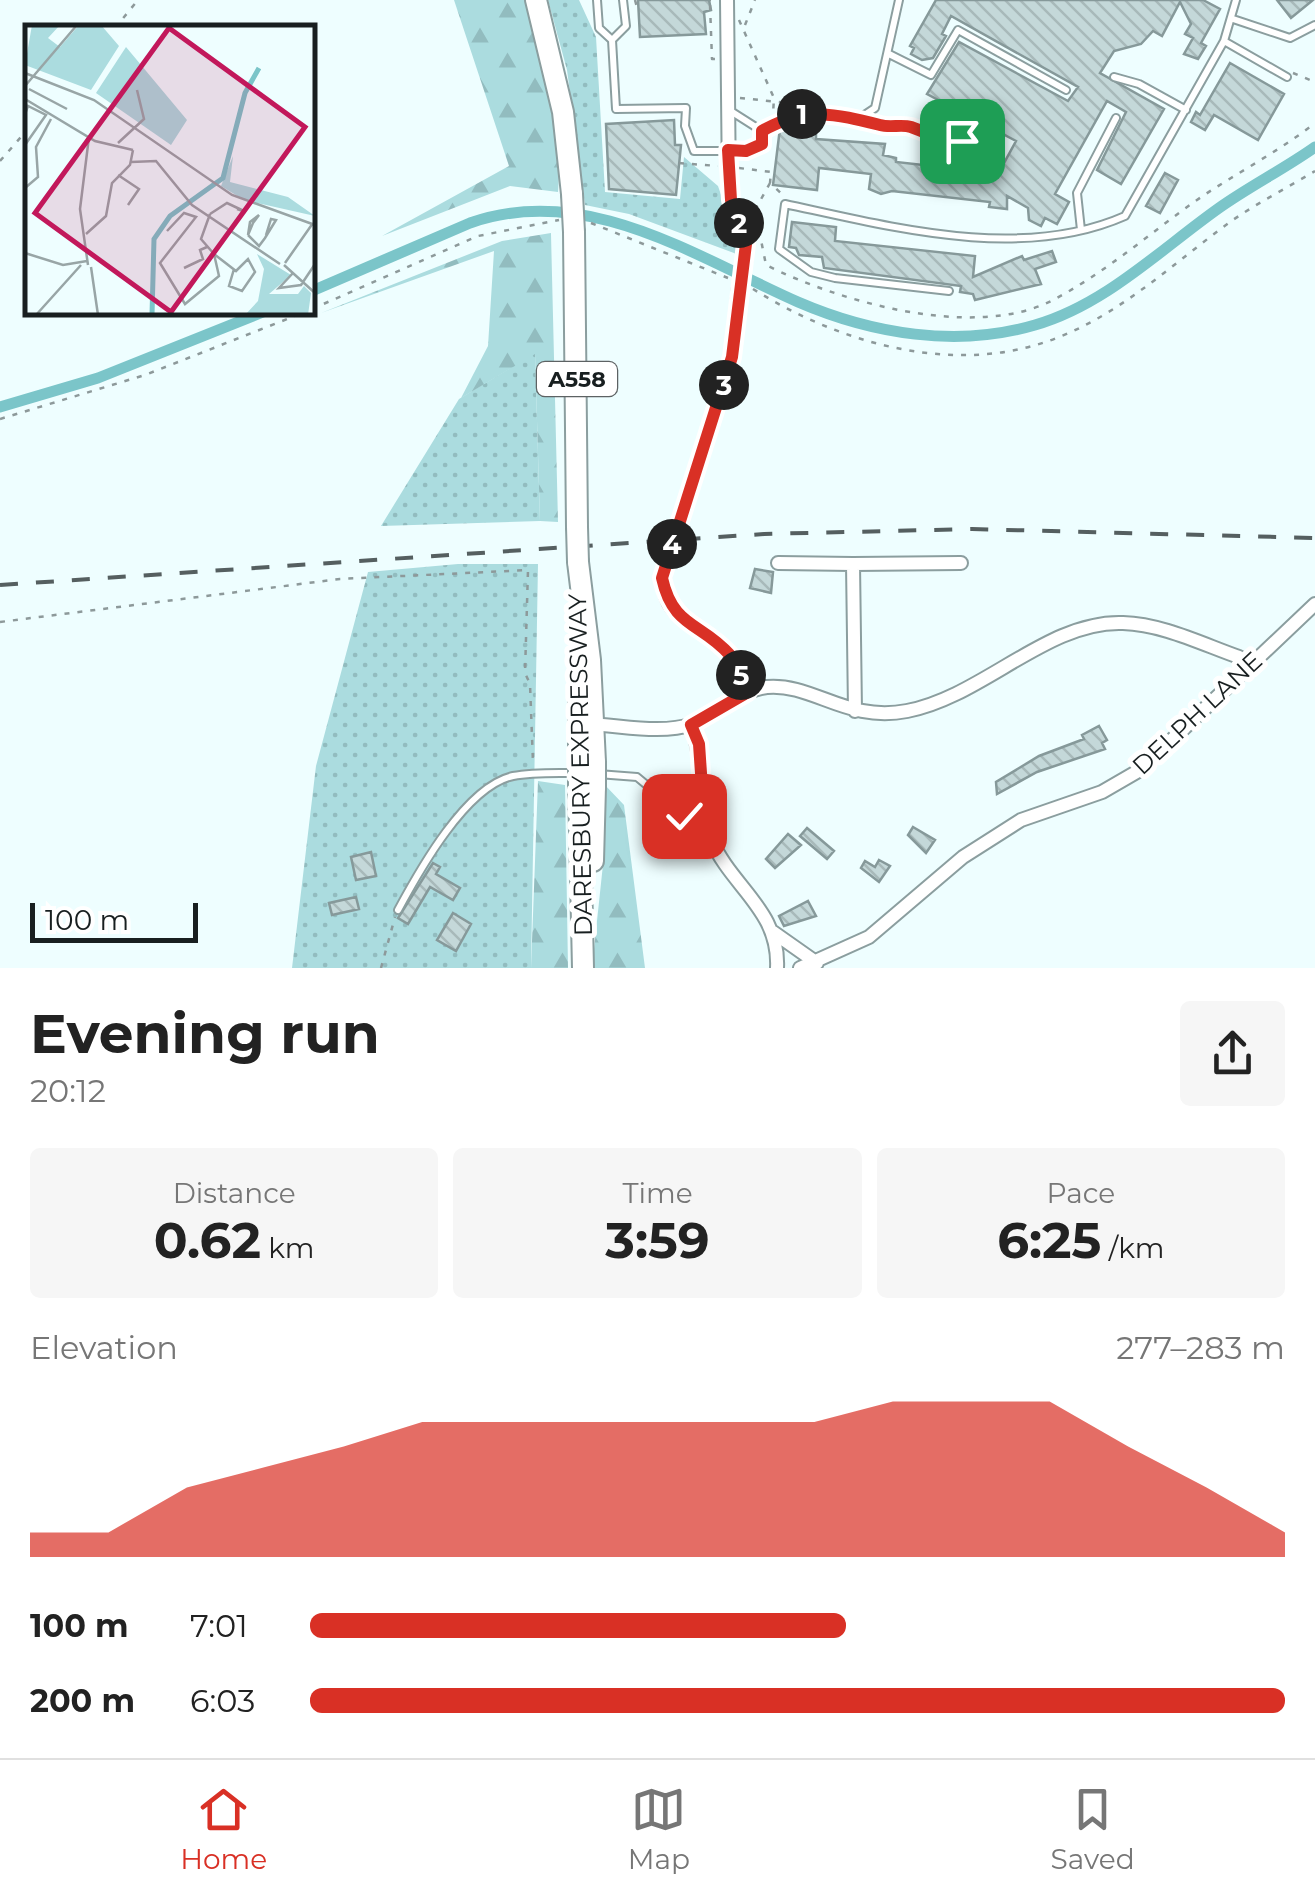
<!DOCTYPE html>
<html lang="en">
<head>
<meta charset="utf-8">
<style>
  body { margin:0; font-family:Montserrat,sans-serif; background:#f6f6f6; color:#222; height:100vh; display:flex; flex-direction:column; font-size:38px; white-space:nowrap }
  * { box-sizing:border-box; margin:0 }
  p { font-size:32px; color:#767676 }
  .icon { flex:none; width:55px; height:55px; fill:none; stroke:currentColor; stroke-width:2; stroke-linecap:round; stroke-linejoin:round }
  .map { position:relative; height:968px; overflow:hidden }
  .panel { display:flex; flex-direction:column; background:#fff; flex:1 }
  .panel>* { flex:none }
  .scale { position:absolute; left:30px; bottom:25px; width:168px; box-sizing:border-box; padding-left:10px; border:5px solid #181f20; border-top:0; font-size:28px; line-height:35px; white-space:nowrap; color:#181f20; -webkit-text-stroke:8px #fff; paint-order:stroke }
  .pin { position:absolute; display:grid; place-items:center; width:85px; height:85px; color:#fff; margin:-42px; border-radius:20px; box-shadow:0 5px 15px #0006 }
  .km { position:absolute; width:50px; height:50px; margin:-25px; border-radius:50%; background:#222; color:#fff; font-size:28px; line-height:50px; text-align:center }
  .round { display:grid; place-items:center; flex:none; width:105px; height:105px; border-radius:10px; background:#f6f6f6 }
  .head { display:flex; align-items:center; justify-content:space-between; height:170px; padding:0 30px }
  h1 { font-size:55px; font-weight:700; line-height:75px }
  .stats { display:grid; grid-template-columns:repeat(3,1fr); gap:15px; height:170px; padding:10px 30px }
  .stats div { display:grid; align-content:center; border-radius:10px; background:#f6f6f6; text-align:center }
  .stats b { font-size:50px; font-weight:700 }
  .stats small { font-size:28px; font-weight:400 }
  .stats p { font-size:28px }
  .chart { height:280px; padding:20px 30px }
  .chart p { display:flex; justify-content:space-between }
  .chart svg { width:100%; height:180px; margin-top:10px; fill:#d93025; opacity:.7 }
  ul { padding:0 30px; list-style:none; font-size:32px }
  li { display:grid; grid-template-columns:160px 120px 1fr; align-items:center; height:75px }
  li i { height:25px; border-radius:12px; background:#d93025 }
  .tab-bar { display:flex; justify-content:space-around; align-items:center; height:140px; border-top:2px solid #e0e0e0; background:#fff; font-size:28px; color:#767676 }
  .tab-bar a { display:grid; justify-items:center; gap:5px }
  .tab-bar .on { color:#d93025 }
  .map>svg:first-child { display:block }
</style>
</head>
<body>
<div class="map">
<svg width="1315" height="968" viewBox="0 0 1315 968">
  <defs>
    <pattern id="grass-dots" width="8" height="8" patternUnits="userSpaceOnUse" patternTransform="scale(2.5)"><rect width="8" height="8" fill="#abdcdf"/><path d="M2 2h.1M6 6h.1" fill="none" stroke="#92bcbf" stroke-width="1.8" stroke-linecap="round"/></pattern>
    <pattern id="forest-firs" width="22" height="20" patternUnits="userSpaceOnUse" patternTransform="scale(2.5)"><rect width="22" height="20" fill="#abdcdf"/><path d="M5 1l3.5 6h-7zM16 11l3.5 6h-7z" fill="#92bcbf"/></pattern>
    <pattern id="building-back-hatch" width="6" height="6" patternUnits="userSpaceOnUse" patternTransform="scale(2.5)"><rect width="6" height="6" fill="#c4d8d9"/><path d="M-1 5l2 2M0 0l6 6M5-1l2 2" fill="none" stroke="#a8b9ba"/></pattern>
  </defs>
  <rect width="100%" height="100%" fill="#eefeff"/>
  <path fill="url(#grass-dots)" d="M548,0h31l17,37 9,155 75,7 4,-42 34,29 24,70 -113,-42 -44,-9 -18,-135z
    M535,353l5,168 -159,5 78,-127z
    M458,564h80l-7,404h-239l24,-202 52,-194z"/>
  <path fill="url(#forest-firs)" d="M454,0h75l34,112 -5,80 -48,-6 -128,50 127,-70z
    M551,233v1l7,288 -18,-1 -5,-167 -74,44 27,-52 6,-95 -173,62 181,-72z
    M538,781l27,4 3,183h-37z
    M603,783l21,22 21,163h-53l12,-113z"/>
  <g fill="none" stroke-linecap="round" stroke-linejoin="round">
    <path stroke="#7bc5c9" stroke-width="11" d="M312,291l158,-68c116,-41 226,34 328,79 74,32 159,46 237,23 70,-20 126,-76 184,-117 31,-22 65,-39 96,-61
      M0,407l98,-29 165,-66"/>
  </g>
  <path fill="url(#building-back-hatch)" stroke="#86999a" stroke-width="2.5" d="M638,0h71l2,10 -7,2 2,22 -66,3z
    M936,0h267l17,9 -19,34 5,3 -8,13 -14,-5 9,-16 -8,-4 6,-10 -11,-22 -18,34 -9,-5 -12,13 -27,7 -14,22 64,36 -43,75 -24,-14 29,-58 -19,-11 -52,93 14,8 -12,22 -12,-6 -4,8 -12,-6 -1,-12 -21,-12v13l-18,-2 1,-5 -98,-11 -11,3 -12,-5 2,-15 -52,-6 -2,22 -44,-5 7,-57 6,-3 30,3v11l69,5 -2,11 13,3v4l72,8v-13l36,6 12,-22 -89,-47 32,-52 109,59 10,-14 -127,-71 -9,18 4,2 -13,22 -11,2 -11,-6 3,-6 -4,-2z
    M1277,0h36l-22,18z
    M1230,63l54,31 -26,46 -44,-25 -9,15 -14,-8 5,-10 4,3z
    M674,120l1,25h6l-5,50 -67,-6 -3,-65z
    M1165,173l13,7 -18,33 -14,-7z
    M792,222l44,5 -1,14 140,15 -2,21 49,-21 2,4 28,-9 4,11 -21,7 6,15 -66,16 -2,-6 -13,-2 1,-6 -137,-18 -2,-11 -23,-2 -3,-7 -7,-1z
    M755,569l18,3 -2,21 -21,-5z
    M1099,726l8,14 -5,3 3,6 -68,23 -40,22 -1,-12 43,-26 45,-17 -2,-4z
    M913,827l22,13 -9,13 -18,-18z
    M807,828l27,23 -7,8 -27,-23z
    M788,834l13,11 -26,23 -9,-9z
    M371,852l5,24 -20,4 -5,-23z
    M879,860l11,6 -11,16 -18,-14 4,-7 10,6z
    M433,863l7,4 -4,7 24,14 -7,12 -23,-13 -22,37 -10,-6z
    M356,897l3,12 -27,6 -3,-12z
    M808,901l8,15 -32,10 -5,-10z
    M453,913l18,11 -15,27 -19,-11z"/>
  <g fill="none" stroke-linecap="round" stroke-linejoin="round">
    <defs>
      <path id="lane" d="M597,0l2,28 13,12 4,69 70,-1 -1,18 9,25h52l16,-7v-13
        M1233,19l57,19 25,-13
        M612,40l14,-14 -3,-26
        M1224,41l63,36
        M889,54l42,21 27,-45 108,60
        M1114,77l25,7 47,26
        M729,110l33,21
        M863,116l20,10 28,1 17,12 34,2
        M762,131l26,-16 75,1 12,-8 24,-108
        M1081,230l-4,-37 39,-75
        M949,291l-114,-13 -24,-6 -32,-23 6,-45c107,23 236,58 340,12l99,-175 12,-41
        M598,774l39,3 47,39 20,1
        M398,910c21,-39 68,-124 115,-134 20,-4 42,-3 63,-3"/>
      <path id="street" d="M727,0l2,189 17,55 -1,20
        M680,519l52,-162 7,-70
        M668,557c-19,64 31,61 62,99 9,10 13,24 18,36
        M778,563l75,1
        M855,711l-2,-147 108,-1
        M587,724c34,1 73,11 106,0 26,-9 46,-34 74,-37 46,-4 80,36 140,24 75,-14 141,-91 216,-88 39,1 79,21 116,34
        M691,725c15,37 5,77 20,114 20,48 69,71 66,129
        M773,932l44,31
        M800,968l69,-31 94,-80 58,-37 81,-28 38,-22 175,-166"/>
      <path id="primary" d="M536,0l27,112 9,82
        M574,232l3,295
        M578,562l12,98 5,102
        M579,763v-83
        M579,786l4,182
        M593,861l2,-74"/>
    </defs>
    <use href="#lane" stroke="#8b9e9f" stroke-width="10"/>
    <use href="#street" stroke="#8b9e9f" stroke-width="16"/>
    <use href="#primary" stroke="#8b9e9f" stroke-width="24"/>
    <path stroke="#8d999a" stroke-width="2.5" stroke-dasharray="5 8" stroke-linecap="butt" d="M635,0l3,11
      M710,0h1
      M710,5l2,54h4
      M739,20l35,78 -1,16
      M745,25l10,-25
      M115,28l23,-28
      M1293,73l22,9
      M740,98l49,5
      M0,161l28,-32
      M679,163l39,3
      M739,168l32,4 -1,11 13,12
      M770,183l-15,27 11,55c74,37 207,75 285,36 51,-26 97,-66 143,-99 40,-28 83,-49 121,-79
      M591,223l137,55
      M753,289c88,55 205,89 306,48 64,-25 116,-75 171,-115 27,-19 57,-34 85,-51
      M312,309l166,-73 81,-16
      M0,419l145,-44 160,-63
      M0,622l340,-43 188,-9 -3,103 5,11 3,79
      M381,968l14,-51"/>
    <use href="#lane" stroke="#fff" stroke-width="6"/>
    <use href="#street" stroke="#fff" stroke-width="12"/>
    <use href="#primary" stroke="#fff" stroke-width="20"/>
    <path stroke="#555f60" stroke-width="4" stroke-dasharray="18 18" stroke-linecap="butt" d="M0,585l764,-51 208,-5 343,9"/>
    <defs>
      <path id="street-bridge" d="M739,287l6,-23
        M668,557l12,-38"/>
      <path id="primary-bridge" d="M572,194l2,38
        M577,527l1,35
        M595,762v25
        M579,763v23"/>
    </defs>
    <use href="#street-bridge" stroke="#8b9e9f" stroke-width="16" stroke-linecap="butt"/>
    <use href="#primary-bridge" stroke="#8b9e9f" stroke-width="24" stroke-linecap="butt"/>
    <use href="#street-bridge" stroke="#fff" stroke-width="12"/>
    <use href="#primary-bridge" stroke="#fff" stroke-width="20"/>
  </g>
  <g fill="none" stroke-linecap="round" stroke-linejoin="round">
    <defs>
      <path id="route" d="M684,816l20,1 -5,-73 -8,-19 57,-33c-5,-13 -10,-26 -18,-37 -29,-33 -57,-27 -68,-77l70,-221 14,-113 -15,-44 -3,-50 18,1 16,-7v-13c43,-25 74,-17 118,-6 10,3 22,-1 31,2 25,9 22,12 51,14"/>
    </defs>
    <use href="#route" stroke="#fff" stroke-width="20"/>
    <use href="#route" stroke="#d93025" stroke-width="12"/>
  </g>
  <g text-anchor="middle" stroke-width="10" stroke-linejoin="round" paint-order="stroke">
    <rect fill="#fff" stroke="#5d6263" stroke-width="2.5" x="537" y="362" width="80" height="34" rx="8"/>
    <g font-size="22" font-weight="bold" fill="#181f20">
      <text x="577" y="387">A558</text>
    </g>
    <g font-size="25" fill="#181f20" stroke="#fff">
      <text transform="translate(1197 713) rotate(-43)" y="9">DELPH LANE</text>
      <text transform="translate(580 765) rotate(-91)" y="9">DARESBURY EXPRESSWAY</text>
    </g>
  </g>
  <g transform="translate(25 25)">
    <rect width="290" height="290" fill="#eefeff"/>
    <path d="M7,0h28l-12,13 12,9 19,-22h22l18,21 -28,44 -66,-25zM101,22l61,73 -16,25 -75,-52z" fill="#abdcdf"/>
    <path d="M208,131l-3,26 58,15 27,19 -71,-16 -23,-14zM232,229l34,21 -22,19h29l6,-8 7,7 -3,22h-63l13,-14 6,-32z" fill="#abdcdf"/>
    <path fill="none" stroke="#7bc5c9" stroke-width="5" d="M127,290l2,-76 16,-23 53,-38 22,-85 14,-25"/>
    <path fill="none" stroke="#98a5a6" stroke-width="2.5" d="M0,48l69,27 138,95 83,30M0,61l52,-61M4,64l38,20M0,74l70,42 38,9M0,89l3,-8 18,9 -21,30M93,118l26,-24 -7,-29M106,137l25,-1 36,44 88,59M93,150l21,14 -11,16M0,163l13,-11 -2,-30 15,-28M185,189l17,-11 19,9 -9,-3M234,190l-6,8 -5,12 2,-13zM142,206l17,-18 12,4 -36,46 25,41 34,-28 -5,-22 -13,-15 9,-25M61,209l20,-18 6,-33 18,-18 3,-15M223,210l11,11 6,-8 11,-18 -5,-1 -5,16M0,228l38,12 24,-4M189,229l22,17 12,-12 7,13 -13,19 -13,-5 5,-17M260,238l28,-40M63,240l-8,-56 9,-72M259,240l31,28M66,242l7,48M159,243l19,-9 -3,-9 7,-3M268,248l-14,15 22,-3 14,-21M11,290l45,-50"/>
    <path fill="#c2185b" fill-opacity="0.15" stroke="#c2185b" stroke-width="5" d="M144,3l136,99 -134,185 -136,-99z"/>
    <rect width="290" height="290" fill="none" stroke="#181f20" stroke-width="5"/>
  </g>
</svg>
<div class="scale">100 m</div>
<div class="pin" style="left:962px;top:141px;background:#1e9e55"><svg class="icon" aria-label="arrive" viewBox="0 0 24 24"><path d="M6 21V4h12l-3 4 3 4H6"/></svg></div>
<div class="pin" style="left:684px;top:816px;background:#d93025"><svg class="icon" aria-label="check" viewBox="0 0 24 24"><path d="M5 12l5 5 9-10"/></svg></div>
<b class="km" style="left:802px;top:114px">1</b>
<b class="km" style="left:739px;top:223px">2</b>
<b class="km" style="left:724px;top:385px">3</b>
<b class="km" style="left:672px;top:544px">4</b>
<b class="km" style="left:741px;top:675px">5</b>
</div>
<section class="panel">
<div class="head"><div><h1>Evening run</h1><p>20:12</p></div><a class="round"><svg class="icon" aria-label="share" viewBox="0 0 24 24"><path d="M12 15V3M7 8l5-5 5 5M5 13v7h14v-7"/></svg></a></div>
<div class="stats">
<div><p>Distance</p><b>0.62<small> km</small></b></div>
<div><p>Time</p><b>3:59</b></div>
<div><p>Pace</p><b>6:25<small> /km</small></b></div>
</div>
<div class="chart"><p><span>Elevation</span>277–283 m</p>
<svg viewBox="0 0 160 44" preserveAspectRatio="none"><path d="M0 44V38L10 38L20 27L30 22L40 17L50 11L60 11L70 11L80 11L90 11L100 11L110 6L120 6L130 6L140 17L150 27L160 38V44z"/></svg>
</div>
<ul>
<li><b>100 m</b>7:01<i style="width:55%"></i></li>
<li><b>200 m</b>6:03<i style="width:100%"></i></li>
</ul>
</section>
<nav class="tab-bar">
<a class="on"><svg class="icon" aria-label="home" viewBox="0 0 24 24"><path d="M3 11l9-7 9 7M6 9v11h12V9"/></svg>Home</a>
<a><svg class="icon" aria-label="map" viewBox="0 0 24 24"><path d="M3 6l6-2 6 2 6-2v14l-6 2-6-2-6 2zM9 4v14M15 6v14"/></svg>Map</a>
<a><svg class="icon" aria-label="saved" viewBox="0 0 24 24"><path d="M7 4h10v16l-5-4-5 4z"/></svg>Saved</a>
</nav>
</body>
</html>
